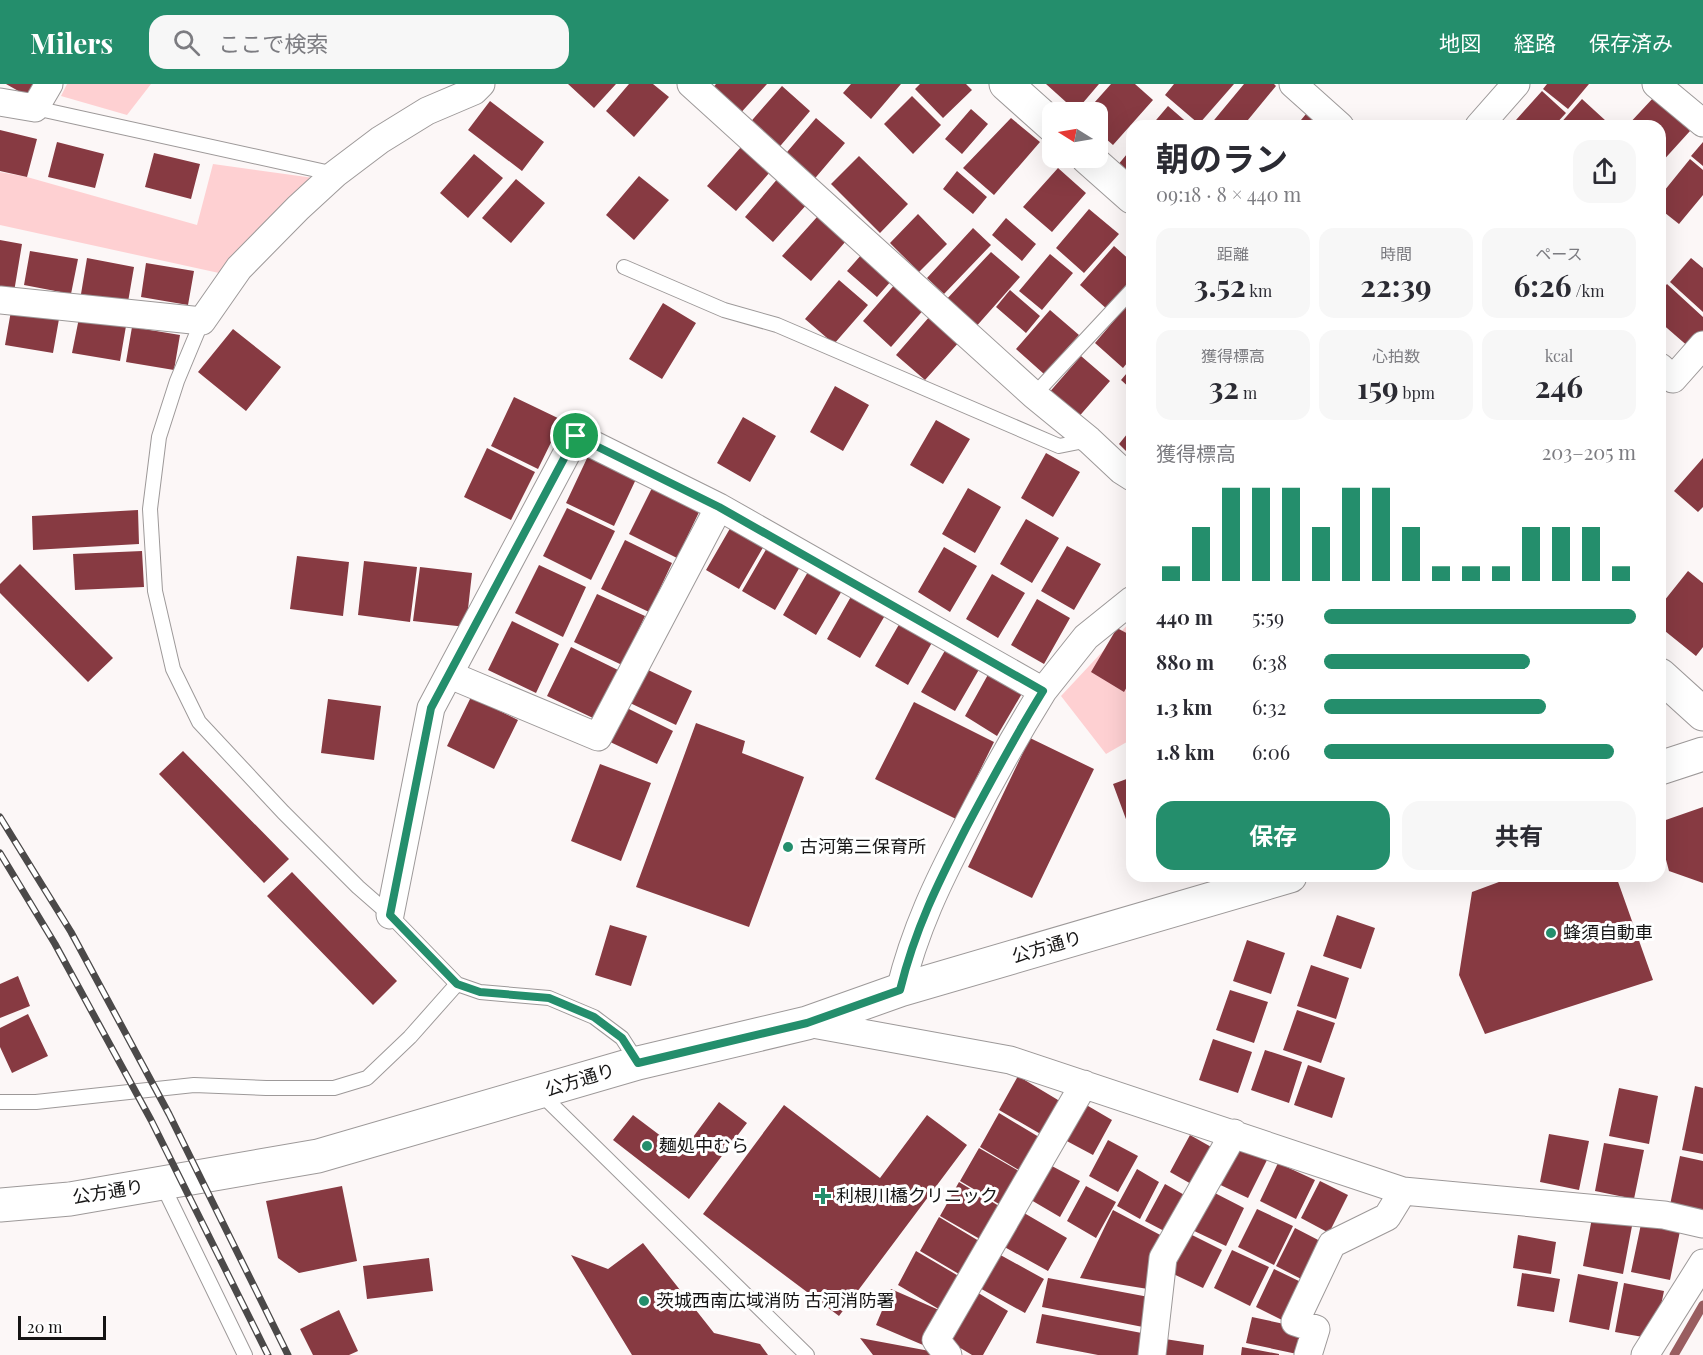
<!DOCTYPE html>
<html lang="ja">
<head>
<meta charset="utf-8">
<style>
  body { margin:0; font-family:"Playfair Display","Noto Sans JP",serif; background:#f7f7f7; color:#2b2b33; height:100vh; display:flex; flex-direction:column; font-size:22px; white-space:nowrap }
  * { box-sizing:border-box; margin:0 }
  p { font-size:20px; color:#7c7c81 }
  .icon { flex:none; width:33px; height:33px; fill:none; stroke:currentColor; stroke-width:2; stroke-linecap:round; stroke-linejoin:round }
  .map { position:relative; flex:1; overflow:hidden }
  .panel { position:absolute; left:1126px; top:36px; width:540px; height:762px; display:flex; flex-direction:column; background:#fff; border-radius:18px; box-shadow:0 6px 24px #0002 }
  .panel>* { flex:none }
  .needle { width:39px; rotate:281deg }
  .controls { position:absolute; left:1042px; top:18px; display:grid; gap:12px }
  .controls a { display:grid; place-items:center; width:66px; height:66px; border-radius:12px; background:#fff; box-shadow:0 6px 24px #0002; font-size:30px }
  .scale { position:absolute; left:18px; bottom:15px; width:88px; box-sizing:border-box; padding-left:6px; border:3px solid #151414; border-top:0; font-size:16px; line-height:21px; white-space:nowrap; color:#151414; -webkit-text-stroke:4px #fff; paint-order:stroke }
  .pin { position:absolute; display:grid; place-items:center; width:51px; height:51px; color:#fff; margin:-26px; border:3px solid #fff; border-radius:50%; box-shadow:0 2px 6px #0007 }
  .round { display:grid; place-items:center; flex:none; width:63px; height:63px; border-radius:18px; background:#f7f7f7 }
  .summary { display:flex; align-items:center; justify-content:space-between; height:102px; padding:0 30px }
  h1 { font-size:33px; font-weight:700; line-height:45px }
  .stats { display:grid; grid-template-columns:repeat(3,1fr); gap:9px; height:102px; padding:6px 30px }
  .stats div { display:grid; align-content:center; border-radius:15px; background:#f7f7f7; text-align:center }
  .stats b { font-size:30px; font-weight:700 }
  .stats small { font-size:16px; font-weight:400 }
  .stats p { font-size:16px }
  .chart { height:168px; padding:12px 30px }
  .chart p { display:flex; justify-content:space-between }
  .chart svg { width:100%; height:108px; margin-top:6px; stroke:#248e6c; stroke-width:6 }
  .button { display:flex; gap:12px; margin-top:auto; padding:12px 30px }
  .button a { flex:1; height:69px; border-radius:18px; background:#248e6c; color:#fff; font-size:24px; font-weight:700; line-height:69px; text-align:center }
  .button a+a { background:#f7f7f7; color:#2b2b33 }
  ul { padding:0 30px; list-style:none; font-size:20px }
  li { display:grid; grid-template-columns:96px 72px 1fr; align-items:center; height:45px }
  li i { height:15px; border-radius:8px; background:#248e6c }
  header { display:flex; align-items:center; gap:36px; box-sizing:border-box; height:84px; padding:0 30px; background:#248e6c; color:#fff }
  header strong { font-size:28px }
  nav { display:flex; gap:33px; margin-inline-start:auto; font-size:21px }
  .search { width:420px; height:54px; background:#f7f7f7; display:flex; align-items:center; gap:15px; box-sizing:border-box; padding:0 21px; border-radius:18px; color:#7c7c81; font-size:22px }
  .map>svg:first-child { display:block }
</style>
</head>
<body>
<header>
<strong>Milers</strong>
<div class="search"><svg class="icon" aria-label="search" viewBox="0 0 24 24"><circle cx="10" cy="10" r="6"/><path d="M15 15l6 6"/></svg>ここで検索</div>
<nav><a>地図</a><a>経路</a><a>保存済み</a></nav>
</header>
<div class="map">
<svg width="1703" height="1271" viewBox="0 0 1703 1271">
  <rect width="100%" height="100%" fill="#fcf7f7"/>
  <path fill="#fed0d2" d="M67,0h84l-24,31 -66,-19z
    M213,80l101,14 -95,95 -219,-48v-53l27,5 170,48z
    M1132,536v119l-26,15 -45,-58z"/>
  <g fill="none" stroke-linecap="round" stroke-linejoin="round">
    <path stroke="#995d60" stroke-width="9" d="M1674,1271l29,-50"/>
  </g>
  <path fill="#873a42" d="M6,0h30l-7,13z
    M568,0h48l-22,24z
    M629,0h24l16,13 -35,40 -28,-26z
    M716,0h51l-30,33 -28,-25z
    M851,0h50l-30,35 -28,-26z
    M920,0h46l6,6 -29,28 -28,-29z
    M1046,0h53l-23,27z
    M1111,0h24l18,16 -40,45 -15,-13v-20h-12z
    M1174,0h60l-35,40 -34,-29z
    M1244,0h30l2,2 -33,40h-31l-2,-1z
    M1547,0h42l-21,25 -25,-20z
    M782,2l28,25 -34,40 -29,-25z
    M1542,7l24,22 -12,13h-31l-7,-6z
    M912,12l29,29 -28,29 -29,-30z
    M1654,13l36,34 -30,33v-38h-33z
    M1582,15l24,22 -4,5h-44z
    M490,17l54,41 -22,29 -54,-41z
    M1168,22l23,20h-40z
    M971,25l17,15 -26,30 -17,-15z
    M1306,30l14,12h-24z
    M816,34l29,25 -34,40 -29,-25z
    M1011,34l29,24 -46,53 -31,-27z
    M0,46l37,9 -10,38 -27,-6z
    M57,58l47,12 -9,34 -47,-11z
    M1703,58v24l-12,-10z
    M741,63l29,25 -34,39 -29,-25z
    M1132,64v31l-15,-13z
    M154,69l46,11 -9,35 -46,-12z
    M474,70l29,24 -35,40 -28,-25z
    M859,72l49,48 -28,29 -49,-49z
    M1690,75l13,11v25l-24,29 -19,-15v-13z
    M1058,84l28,25 -34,39 -29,-25z
    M957,87l30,26 -14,17 -30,-25z
    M639,92l30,24 -35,40 -28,-25z
    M779,93l29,26 -35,39 -28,-25z
    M516,95l29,24 -34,40 -29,-25z
    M1089,125l30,25 -35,39 -28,-25z
    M918,130l29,30 -28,28 -29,-29z
    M817,133l29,24 -35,40 -29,-25z
    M1006,134l30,26 -14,17 -30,-26z
    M973,144l18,17 -47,49 -17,-16z
    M0,156l22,4 -8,48 -14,-2z
    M1114,162l18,16v21l-24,27 -28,-25z
    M30,167l48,8 -7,35 -47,-9z
    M991,168l29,25 -46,52 -30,-27z
    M862,170l30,26 -15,17 -30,-26z
    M1050,170l23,19 -31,37 -23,-19z
    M87,174l47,9 -6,35 -47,-8z
    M1691,174l12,10v44l-33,-30z
    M146,179l48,8 -6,34 -47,-8z
    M839,196l29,25 -34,39 -29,-25z
    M897,198l29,25 -35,40 -28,-26z
    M1667,200l36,33v17l-13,14 -30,-26v-30z
    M1010,206l30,26 -14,17 -30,-26z
    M663,219l33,20 -34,56 -33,-20z
    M1129,219l3,3v51l-9,11 -28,-25z
    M1050,226l29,25 -35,39 -28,-25z
    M11,227l48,8 -6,34 -48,-8z
    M930,232l30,25 -35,39 -29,-25z
    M79,234l47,8 -6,35 -48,-8z
    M132,243l48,8 -6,35 -48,-8z
    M233,245l48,38 -35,44 -48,-39z
    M1081,272l29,25 -34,39 -29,-25z
    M1132,283v23l-11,-10z
    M835,302l34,19 -26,46 -33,-19z
    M514,313l48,23 -24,49 -47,-23z
    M743,333l33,19 -26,46 -33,-19z
    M936,336l34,19 -27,45 -33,-19z
    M1132,344v29l-13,-13z
    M487,364l48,24 -24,48 -47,-23z
    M1046,369l34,19 -27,45 -32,-19z
    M589,370l48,23 -23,49 -48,-23z
    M1703,374v49l-5,5 -24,-21z
    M653,402l48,22 -24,50 -48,-24z
    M968,404l33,19 -26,46 -33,-19z
    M567,424l48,23 -24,49 -48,-24z
    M138,426l1,34 -106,6 -1,-34z
    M1026,435l33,19 -27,45 -32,-19z
    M732,441l33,19 -26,45 -33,-19z
    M625,456l47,23 -23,49 -48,-23z
    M768,462l33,19 -26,45 -33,-19z
    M1067,462l34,18 -27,46 -33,-19z
    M944,463l33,19 -27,46 -32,-20z
    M142,467l2,36 -69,3 -2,-36z
    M297,472l52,6 -6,54 -53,-7z
    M364,477l53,6 -7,55 -52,-7z
    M20,480l93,94 -25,24 -88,-89v-9z
    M539,481l47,22 -23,50 -48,-24z
    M420,483l52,6 -6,54 -53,-6z
    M809,486l34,19 -27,46 -33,-20z
    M1688,487l15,12v64l-7,9 -36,-29v-21z
    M992,490l33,19 -27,45 -32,-19z
    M853,509l34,19 -27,46 -33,-19z
    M597,510l48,22 -23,49 -48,-23z
    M1037,515l33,19 -26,46 -33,-19z
    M512,537l47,23 -23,49 -48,-23z
    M901,537l33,18 -26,46 -33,-19z
    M1117,544l15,8v42l-8,14 -33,-20z
    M571,563l47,23 -23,49 -48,-23z
    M947,563l34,19 -26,45 -34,-19z
    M644,584l48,23 -16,34 -48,-23z
    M990,587l34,19 -27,46 -32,-20z
    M471,613l47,23 -24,49 -47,-23z
    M328,615l53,7 -7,54 -53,-7z
    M914,618l80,40 -38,77 -81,-40z
    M625,623l48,24 -16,33 -49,-23z
    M696,639l49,18 -3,12 62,24 -55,150 -113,-40z
    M1030,654l64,31 -62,129 -64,-31z
    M183,667l106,108 -25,24 -105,-109z
    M600,680l51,19 -30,78 -50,-20z
    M1132,693v52l-2,1 -17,-46z
    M1703,723v76l-34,-12 -9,-34v-15z
    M292,788l105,109 -24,24 -106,-109z
    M1515,792h101l37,104 -168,54 -26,-59 13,-83z
    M1337,831l38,13 -14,41 -38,-13z
    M610,841l37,11 -16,50 -36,-11z
    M1247,856l38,13 -14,41 -38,-13z
    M1311,881l38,13 -13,41 -39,-13z
    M18,892l12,30 -30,12v-34z
    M1230,906l38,12 -14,41 -38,-13z
    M1297,926l38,13 -14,40 -38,-13z
    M28,930l20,42 -36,17 -12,-26v-19z
    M1213,955l39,13 -14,41 -39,-13z
    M1265,966l37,12 -13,41 -38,-13z
    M1308,981l37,13 -13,40 -38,-13z
    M1018,992l45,27 -19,33 -45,-26z
    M1695,1002l8,2v66l-21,-4z
    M1619,1004l39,8 -9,48 -40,-8z
    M719,1018l28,21 -58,76 -76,-59 20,-25 49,37z
    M1083,1019l29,17 -19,35 -30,-16z
    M784,1021l96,73 47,-63 40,30 -128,171 -136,-102z
    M999,1029l45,27 -20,33 -44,-26z
    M1549,1050l40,7 -10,49 -39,-8z
    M1190,1051l23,13 -20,37 -23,-13z
    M1108,1056l30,16 -20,36 -29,-16z
    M1231,1058l36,18 -19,38 -36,-17z
    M1604,1059l40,7 -10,49 -39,-8z
    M979,1064l45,26 -20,33 -44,-26z
    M1680,1072l23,5v50l-33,-6z
    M1278,1079l37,17 -19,39 -36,-18z
    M1050,1081l30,16 -20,36 -29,-17z
    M1137,1085l22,13 -19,37 -23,-13z
    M1320,1097l28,14 -19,38 -28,-15z
    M959,1098l45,27 -19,33 -45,-26z
    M1165,1100l23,13 -20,36 -23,-12z
    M342,1102l15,75 -58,12 -21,-15 -12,-57z
    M1086,1102l30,16 -20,36 -29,-17z
    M1209,1106l35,18 -18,38 -36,-17z
    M1257,1125l36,17 -19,39 -36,-18z
    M1019,1126l48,28 -19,33 -49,-27z
    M1113,1126l53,28 -18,51 -68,-11z
    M939,1133l45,27 -20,33 -44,-26z
    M1592,1134l40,8 -9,48 -40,-8z
    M1641,1140l39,7 -10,49 -39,-8z
    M1295,1144l29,15 -19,38 -29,-15z
    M1186,1148l36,18 -19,38 -36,-17z
    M1518,1151l38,7 -5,32 -38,-6z
    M643,1159l71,90 46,11 8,11h-136l-61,-100 37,14z
    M1232,1166l37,17 -19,39 -36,-18z
    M916,1167l46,27 -20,33 -44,-26z
    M995,1168l49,27 -19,34 -49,-27z
    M429,1174l4,33 -66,8 -4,-33z
    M1274,1185l29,14 -19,38 -28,-14z
    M1522,1189l38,6 -6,33 -37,-6z
    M1578,1190l40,8 -9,48 -40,-8z
    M1048,1194l106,20 -6,30 -106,-21z
    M1624,1199l40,8 -10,48 -39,-7z
    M891,1205l48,21 -16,35 -47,-20z
    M975,1207l33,20 -25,44h-11l-25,-15z
    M339,1226l19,41 -9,4h-36l-13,-26z
    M1042,1230l105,20 -4,21h-45l-62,-12z
    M1252,1233l51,11 -6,26 -51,-11z
    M860,1254l75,14 2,3h-64z
    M1165,1255l39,6 -1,10h-41z
    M1242,1263l37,7v1h-38z"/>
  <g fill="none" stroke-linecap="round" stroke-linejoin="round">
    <defs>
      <path id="lane" d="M35,24l300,66
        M624,183l100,43 53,15 282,121 30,-6
        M202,237l-25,60 -18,56 -9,72 5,82 18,78 26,53 84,90 75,75 32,28 67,69 23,8 69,6 45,19 28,21 16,25
        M1034,311l98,-105
        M541,1010l266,261
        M0,1018h36l158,-17 72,3h68l33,-10 43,-41 47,-53
        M162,1100l83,171"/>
      <path id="street" d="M691,0l343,311 55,45 32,30 11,7
        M1293,0l47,42
        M1656,0l47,39
        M0,18l35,6 14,-24
        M1479,42l37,-42
        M0,216l202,21 37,-53 59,-60 37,-34 45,-34 47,-29 47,-20 7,-7
        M1660,283l13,12 30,-34
        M719,423l324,184c-28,45 -53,90 -77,137 -28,54 -51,101 -66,162
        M1043,607l43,-54 46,-37
        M390,831l41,-207 145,-272 143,71 -121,230 -148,-62
        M807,939l203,37 393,131 261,24 39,9
        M948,1271l-12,-15 148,-256
        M1152,1271l11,-97 71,-125
        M1308,1271l8,-26 -21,-7 37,-78 55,-27 16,-26
        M1645,1271l58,-92"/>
      <path id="secondary" d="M1006,0l47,42
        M1088,74l44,39
        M1660,591l43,39
        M1660,684l43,-14
        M0,1121l70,-6 248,-43 320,-93 169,-40 93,-33 390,-114"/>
    </defs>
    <use href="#lane" stroke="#9d9999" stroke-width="16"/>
    <use href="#street" stroke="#9d9999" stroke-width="29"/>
    <use href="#secondary" stroke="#9d9999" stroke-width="35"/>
    <use href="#lane" stroke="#fff" stroke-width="14"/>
    <use href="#street" stroke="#fff" stroke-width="27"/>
    <use href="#secondary" stroke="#fff" stroke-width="33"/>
    <defs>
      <path id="rail" d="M0,733l71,115 98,182 119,241
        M0,769l55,91 96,176 117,235"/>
    </defs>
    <use href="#rail" stroke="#4b4949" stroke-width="7"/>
    <use href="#rail" stroke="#fff" stroke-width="4.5" stroke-dasharray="14" stroke-linecap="butt"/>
  </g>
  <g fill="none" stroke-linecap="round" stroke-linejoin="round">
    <defs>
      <path id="route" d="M576,352l143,71 324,184c-28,45 -52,90 -77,137 -28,55 -51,101 -66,162l-93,33 -169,40 -16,-25 -28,-21 -45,-19 -69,-6 -23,-8 -67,-69 41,-207z"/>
    </defs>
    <use href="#route" stroke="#fff" stroke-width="12"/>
    <use href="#route" stroke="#248e6c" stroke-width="8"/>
  </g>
  <g fill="#248e6c" stroke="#fff" stroke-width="2">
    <circle cx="788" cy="763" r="6"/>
    <circle cx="1551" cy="849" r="6"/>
    <circle cx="647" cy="1062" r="6"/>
    <path d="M820 1103h6v6h6v6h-6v6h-6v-6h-6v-6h6z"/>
    <circle cx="644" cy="1217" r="6"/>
  </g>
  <g text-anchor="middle" stroke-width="6" stroke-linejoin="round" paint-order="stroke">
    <g font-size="18" fill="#151414" stroke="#fff" text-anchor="start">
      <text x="800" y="769">古河第三保育所</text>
      <text x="1563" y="855">蜂須自動車</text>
      <text x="659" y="1068">麺処中むら</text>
      <text x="836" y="1118">利根川橋クリニック</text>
      <text x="656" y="1223">茨城西南広域消防 古河消防署</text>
    </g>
    <g font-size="18" fill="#151414" stroke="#fff">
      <text transform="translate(1047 863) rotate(-16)" y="6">公方通り</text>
      <text transform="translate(580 996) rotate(-17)" y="6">公方通り</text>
      <text transform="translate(108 1108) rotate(-9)" y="6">公方通り</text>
    </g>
  </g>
</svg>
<div class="controls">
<a><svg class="needle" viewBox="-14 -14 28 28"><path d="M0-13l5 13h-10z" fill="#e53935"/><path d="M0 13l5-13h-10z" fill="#7c7c81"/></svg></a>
</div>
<div class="scale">20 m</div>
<div class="pin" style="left:576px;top:352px;background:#1e9e55"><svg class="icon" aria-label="arrive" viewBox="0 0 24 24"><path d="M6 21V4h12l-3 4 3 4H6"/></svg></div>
<section class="panel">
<div class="summary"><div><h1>朝のラン</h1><p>09:18 · 8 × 440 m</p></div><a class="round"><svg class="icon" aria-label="share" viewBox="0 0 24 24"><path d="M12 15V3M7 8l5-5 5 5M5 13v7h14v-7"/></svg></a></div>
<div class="stats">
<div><p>距離</p><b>3.52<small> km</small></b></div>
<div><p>時間</p><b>22:39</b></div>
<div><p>ペース</p><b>6:26<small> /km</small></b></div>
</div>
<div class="stats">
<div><p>獲得標高</p><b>32<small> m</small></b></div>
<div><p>心拍数</p><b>159<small> bpm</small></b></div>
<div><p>kcal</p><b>246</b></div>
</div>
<div class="chart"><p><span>獲得標高</span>203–205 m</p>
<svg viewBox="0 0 160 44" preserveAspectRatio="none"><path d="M5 44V38M15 44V22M25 44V6M35 44V6M45 44V6M55 44V22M65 44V6M75 44V6M85 44V22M95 44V38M105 44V38M115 44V38M125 44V22M135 44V22M145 44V22M155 44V38"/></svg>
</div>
<ul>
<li><b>440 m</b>5:59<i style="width:100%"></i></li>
<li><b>880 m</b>6:38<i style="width:66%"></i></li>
<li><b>1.3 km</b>6:32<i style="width:71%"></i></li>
<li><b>1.8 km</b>6:06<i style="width:93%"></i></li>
</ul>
<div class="button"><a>保存</a><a>共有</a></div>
</section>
</div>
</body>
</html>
